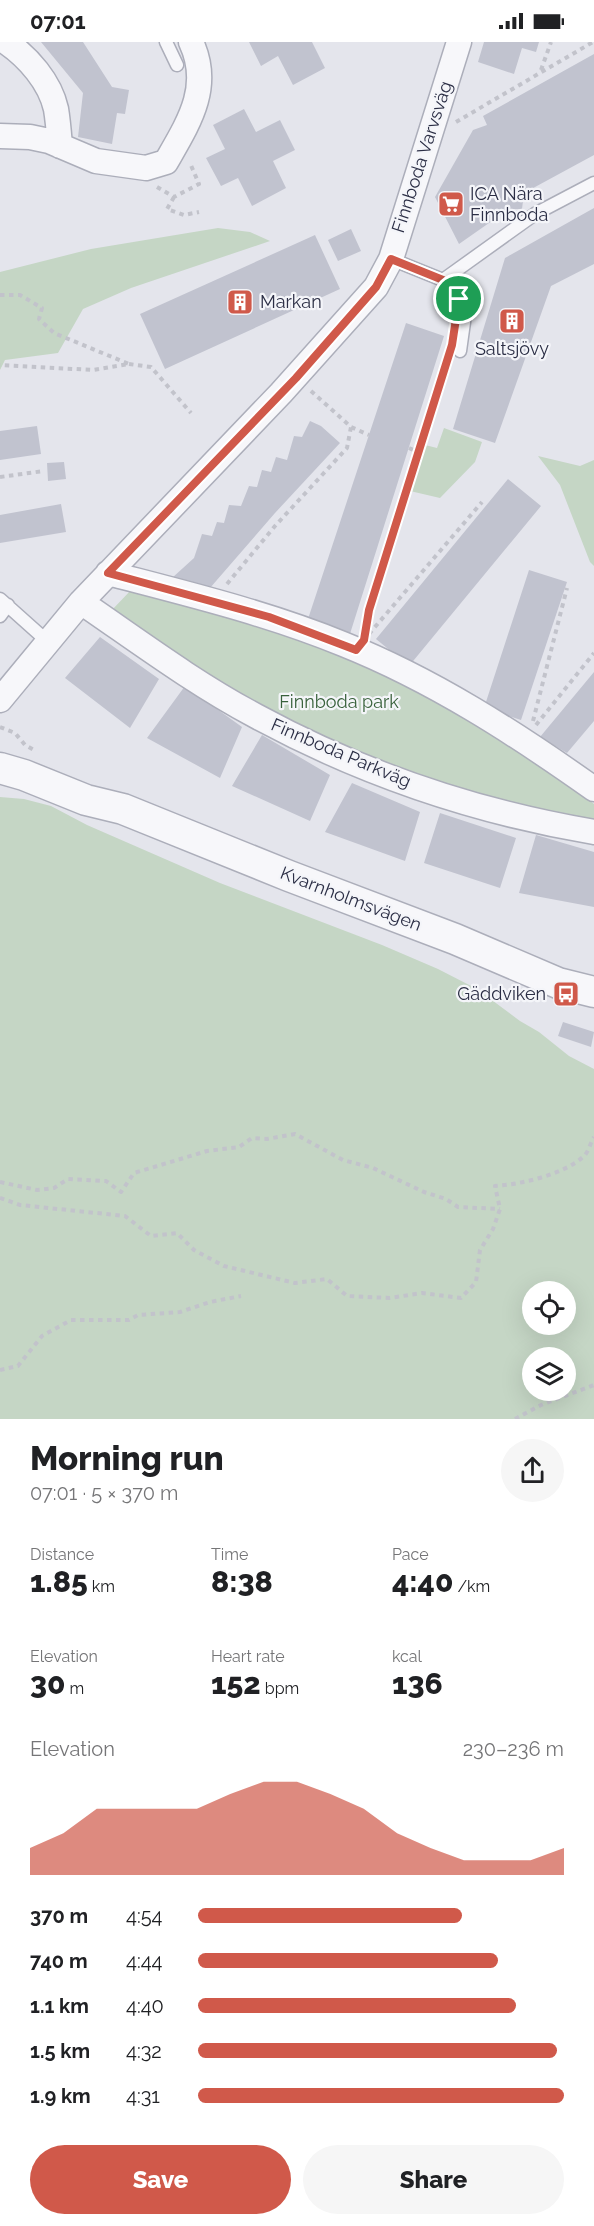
<!DOCTYPE html>
<html lang="en">
<head>
<meta charset="utf-8">
<style>
  body { margin:0; font-family:Raleway,sans-serif; background:#f6f6f6; color:#202124; height:100vh; display:flex; flex-direction:column; font-size:22px; white-space:nowrap }
  * { box-sizing:border-box; margin:0 }
  p { font-size:20px; color:#757577 }
  .icon { flex:none; width:33px; height:33px; fill:none; stroke:currentColor; stroke-width:2; stroke-linecap:round; stroke-linejoin:round }
  .map { position:relative; height:1377px; overflow:hidden }
  .details { display:flex; flex-direction:column; background:#fff; flex:1 }
  .details>* { flex:none }
  .controls { position:absolute; left:522px; top:1239px; display:grid; gap:12px }
  .controls a { display:grid; place-items:center; width:54px; height:54px; border-radius:50%; background:#fff; box-shadow:0 6px 24px #0002; font-size:30px }
  .pin { position:absolute; display:grid; place-items:center; width:51px; height:51px; color:#fff; margin:-26px; border:3px solid #fff; border-radius:50%; box-shadow:0 2px 6px #0007 }
  .round { display:grid; place-items:center; flex:none; width:63px; height:63px; border-radius:32px; background:#f6f6f6 }
  .head { display:flex; align-items:center; justify-content:space-between; height:102px; padding:0 30px }
  h1 { font-size:33px; font-weight:800; line-height:45px }
  .stats { display:grid; grid-template-columns:repeat(3,1fr); gap:9px; height:102px; padding:6px 30px }
  .stats div { display:grid; align-content:center }
  .stats b { font-size:30px; font-weight:800 }
  .stats small { font-size:16px; font-weight:400 }
  .stats p { font-size:16px }
  .chart { height:168px; padding:12px 30px }
  .chart p { display:flex; justify-content:space-between }
  .chart svg { width:100%; height:108px; margin-top:6px; fill:#d0594a; opacity:.7 }
  .primary-button { display:flex; gap:12px; margin-top:auto; padding:12px 30px }
  .primary-button a { flex:1; height:69px; border-radius:36px; background:#d0594a; color:#fff; font-size:24px; font-weight:800; line-height:69px; text-align:center }
  .primary-button a+a { background:#f6f6f6; color:#202124 }
  ul { padding:0 30px; list-style:none; font-size:20px }
  li { display:grid; grid-template-columns:96px 72px 1fr; align-items:center; height:45px }
  li i { height:15px; border-radius:8px; background:#d0594a }
  .status { display:flex; justify-content:space-between; align-items:center; height:42px; padding:0 30px; background:#fff; direction:ltr }
  .status svg { height:16px; fill:currentColor }
  .map>svg:first-child { display:block }
</style>
</head>
<body>
<div class="status"><b>07:01</b><svg viewBox="0 0 49 12"><path d="M0 12V9h3v3zM5 12V6h3v6zM10 12V3h3v9zM15 12V0h3v12zM26 1h20v11H26zM47 4h2v5h-2z"/></svg></div>
<div class="map">
<svg width="594" height="1377" viewBox="0 0 594 1377">
  <rect width="100%" height="100%" fill="#e4e5ec"/>
  <path fill="#c5d6c5" fill-rule="evenodd" d="M218,186l32,4 20,9 -139,47 -48,21 -25,44 -53,7 -5,10v-98l91,-23z
    M444,386l38,14 -7,20 -35,36 -30,-7 15,-46 12,3z
    M538,414l42,10 14,-6v106l-4,-4 -30,-77z
    M132,547l134,37 82,31 72,33 125,74 49,40v22l-159,-39 -192,-84 -132,-92z
    M0,755l24,2 27,7 36,19 133,58 162,62 56,24 39,20 43,32 19,11 30,24 25,13v350h-594zM532,1250h34v32h-34zM532,1316h34v32h-34z"/>
  <path fill="#c1c3cf" d="M41,0h42l29,45 17,3 -4,24 -8,-1 -5,31 -34,-7 5,-44z
    M249,0h63l13,26 -32,17 -15,-29 -17,10z
    M484,0h55l-3,10 -14,-4 -8,26 -36,-12z
    M594,12v101l-70,38 -2,16h-13l-50,35 -24,-47 38,-67 14,-5 -4,-9z
    M244,67l12,23 24,-12 15,30 -22,11 13,27 -34,18 -14,-28 -17,8 -15,-28 19,-9 -12,-24z
    M594,166v56l-43,22 -56,157 -42,-14 52,-171z
    M351,187l10,22 -23,10 -10,-21z
    M315,193l25,54 -175,80 -25,-55z
    M406,281l38,13 -95,301 -42,-15z
    M310,379l11,5 19,17 -65,70 -65,75 -38,-10 22,-20 8,-24 10,2 5,-14 7,1 5,-18 12,1 8,-20 8,1 5,-17 9,2 5,-15 11,3 7,-24 8,1z
    M37,384l4,28 -41,6v-29z
    M64,420l2,17 -18,2 -1,-18z
    M508,437l33,27 -132,160 -33,-27z
    M61,462l5,28 -66,11v-28z
    M529,528l38,12 -46,138 -37,-12z
    M100,595l59,42 -29,49 -65,-50z
    M594,630v49l-27,32 -27,-16z
    M185,644l57,41 -22,51 -73,-40z
    M262,693l68,40 -20,46 -78,-35z
    M352,741l68,29 -15,49 -80,-29z
    M440,771l76,25 -16,50 -76,-25z
    M536,793l58,17v55l-75,-14z
    M563,980l31,10 -3,15 -33,-11z"/>
  <g fill="none" stroke-linecap="round" stroke-linejoin="round">
    <defs>
      <path id="service" d="M166,0l11,23
        M391,217l52,21 23,28 -6,43
        M443,238l92,-66 59,-31
        M0,557l47,42
        M0,574l8,-11"/>
      <path id="minor" d="M6,0c22,15 44,40 50,67 2,12 3,25 4,37
        M0,94l30,1 19,4 47,20 50,7 20,-6c23,-40 46,-75 25,-120
        M108,531c80,21 159,40 235,71 90,36 172,89 251,145
        M81,560c57,39 113,81 175,114 105,57 220,96 338,116
        M0,658l81,-98 200,-209 95,-106 15,-28 68,-217"/>
      <path id="tertiary" d="M0,726l24,7 62,25 37,9 166,67 166,63 103,44 36,9"/>
    </defs>
    <use href="#service" stroke="#acaeba" stroke-width="15"/>
    <use href="#minor" stroke="#acaeba" stroke-width="27"/>
    <use href="#tertiary" stroke="#acaeba" stroke-width="33"/>
    <path stroke="#c2c3cb" stroke-width="4" stroke-dasharray="4.5 4.5" stroke-linecap="butt" d="M541,28l10,-28
      M456,80l137,-80
      M157,145l17,10 25,-13 -9,-21
      M174,155l-7,12 17,6 15,-3
      M0,253h20l22,13 -3,11 15,14 75,31 -36,6 -93,-5
      M129,322l22,3 40,46
      M311,349l40,36 18,8
      M409,406l9,4
      M0,435l44,-6
      M227,542l48,-58 72,-78 4,-21
      M366,588l3,-19 78,-252
      M369,592l113,-132
      M533,679l34,-133
      M536,683l58,-72
      M0,685l15,6 10,12 11,6
      M0,1140l37,8 17,-2 14,-9 38,2 15,11 13,-19 73,-22 32,-4 13,-9 15,1 28,-5 48,26 30,8 51,24 22,7 12,8 42,2
      M0,1156l20,7 105,11 26,20 26,-3 17,17 30,16 71,17 32,-4 20,17 43,2 32,-5 39,5 15,-16 4,-32 13,-21 7,-20 -5,-23c27,-2 67,-11 88,-29 6,-5 7,-14 11,-20
      M0,1328l18,-4 24,-30 29,-16h58l9,-5 42,-3 30,-10 31,-6
      M515,1377l26,-14 53,-20"/>
    <use href="#service" stroke="#f7f7fa" stroke-width="12"/>
    <use href="#minor" stroke="#f7f7fa" stroke-width="24"/>
    <use href="#tertiary" stroke="#f7f7fa" stroke-width="30"/>
  </g>
  <g fill="none" stroke-linecap="round" stroke-linejoin="round">
    <defs>
      <path id="route" d="M391,217l52,21 16,19 -7,46 -83,265 -5,30 -8,10 -87,-33 -161,-44 188,-195 80,-91z"/>
    </defs>
    <use href="#route" stroke="#fff" stroke-width="12"/>
    <use href="#route" stroke="#d0594a" stroke-width="8"/>
  </g>
  <defs>
    <symbol id="supermarket-square" viewBox="-11 -11 22 22"><rect x="-9" y="-9" width="18" height="18" rx="4" fill="#d0594a" stroke="#f4f5f9"/><path d="M-6-5.5h2.5l.6 2H6L4.5 2H-2.5L-4.4-4H-6ZM-1.5 3.2a1.3 1.3 0 1 0 .1 0ZM3 3.2a1.3 1.3 0 1 0 .1 0Z" fill="#fff"/></symbol>
    <symbol id="building-square" viewBox="-11 -11 22 22"><rect x="-9" y="-9" width="18" height="18" rx="4" fill="#d0594a" stroke="#f4f5f9"/><path d="M-4-6H4V6H1V3H-1V6H-4ZM-2.5-4.3h1.7v1.8h-1.7ZM.8-4.3h1.7v1.8H.8ZM-2.5-1h1.7V.8h-1.7ZM.8-1h1.7V.8H.8Z" fill="#fff"/></symbol>
    <symbol id="bus-square" viewBox="-11 -11 22 22"><rect x="-9" y="-9" width="18" height="18" rx="4" fill="#d0594a" stroke="#f4f5f9"/><path d="M-5-6H5V4H4V6H2V4H-2V6H-4V4H-5ZM-3.5-4V0h7V-4ZM-3.5 1.2v1.5H-2V1.2ZM2 1.2v1.5H3.5V1.2Z" fill="#fff"/></symbol>
  </defs>
  <g fill-rule="evenodd">
    <use href="#supermarket-square" x="436" y="147" width="30" height="30"/>
    <use href="#building-square" x="225" y="245" width="30" height="30"/>
    <use href="#building-square" x="497" y="264" width="30" height="30"/>
    <use href="#bus-square" x="551" y="937" width="30" height="30"/>
  </g>
  <g text-anchor="middle" stroke-width="4.5" stroke-linejoin="round" paint-order="stroke">
    <g font-size="18" fill="#2b2e45" stroke="#f4f5f9">
      <text transform="translate(422 115) rotate(-72)" y="6">Finnboda Varvsväg</text>
      <text transform="translate(341 711) rotate(23)" y="6">Finnboda Parkväg</text>
      <text transform="translate(351 857) rotate(21)" y="6">Kvarnholmsvägen</text>
    </g>
    <g font-size="18" fill="#2b2e45" stroke="#f4f5f9" text-anchor="start">
      <text x="470" y="158">ICA Nära<tspan x="470" dy="21">Finnboda</tspan></text>
      <text x="260" y="266">Markan</text>
      <text x="512" y="313" text-anchor="middle">Saltsjövy</text>
      <text x="546" y="958" text-anchor="end">Gäddviken</text>
    </g>
    <g font-size="18" fill="#38613b" stroke="#f4f5f9">
      <text x="339" y="666">Finnboda park</text>
    </g>
  </g>
</svg>
<div class="controls">
<a><svg class="icon" aria-label="locate" viewBox="0 0 24 24"><circle cx="12" cy="12" r="6"/><path d="M12 2v4M12 18v4M2 12h4M18 12h4"/></svg></a>
<a><svg class="icon" aria-label="layers" viewBox="0 0 24 24"><path d="M12 4l9 5-9 5-9-5zM3 14l9 5 9-5"/></svg></a>
</div>
<div class="pin" style="left:459px;top:257px;background:#1e9e55"><svg class="icon" aria-label="arrive" viewBox="0 0 24 24"><path d="M6 21V4h12l-3 4 3 4H6"/></svg></div>
</div>
<section class="details">
<div class="head"><div><h1>Morning run</h1><p>07:01 · 5 × 370 m</p></div><a class="round"><svg class="icon" aria-label="share" viewBox="0 0 24 24"><path d="M12 15V3M7 8l5-5 5 5M5 13v7h14v-7"/></svg></a></div>
<div class="stats">
<div><p>Distance</p><b>1.85<small> km</small></b></div>
<div><p>Time</p><b>8:38</b></div>
<div><p>Pace</p><b>4:40<small> /km</small></b></div>
</div>
<div class="stats">
<div><p>Elevation</p><b>30<small> m</small></b></div>
<div><p>Heart rate</p><b>152<small> bpm</small></b></div>
<div><p>kcal</p><b>136</b></div>
</div>
<div class="chart"><p><span>Elevation</span>230–236 m</p>
<svg viewBox="0 0 160 44" preserveAspectRatio="none"><path d="M0 44V33L10 27L20 17L30 17L40 17L50 17L60 11L70 6L80 6L90 11L100 17L110 27L120 33L130 38L140 38L150 38L160 33V44z"/></svg>
</div>
<ul>
<li><b>370 m</b>4:54<i style="width:72%"></i></li>
<li><b>740 m</b>4:44<i style="width:82%"></i></li>
<li><b>1.1 km</b>4:40<i style="width:87%"></i></li>
<li><b>1.5 km</b>4:32<i style="width:98%"></i></li>
<li><b>1.9 km</b>4:31<i style="width:100%"></i></li>
</ul>
<div class="primary-button"><a>Save</a><a>Share</a></div>
</section>
</body>
</html>
